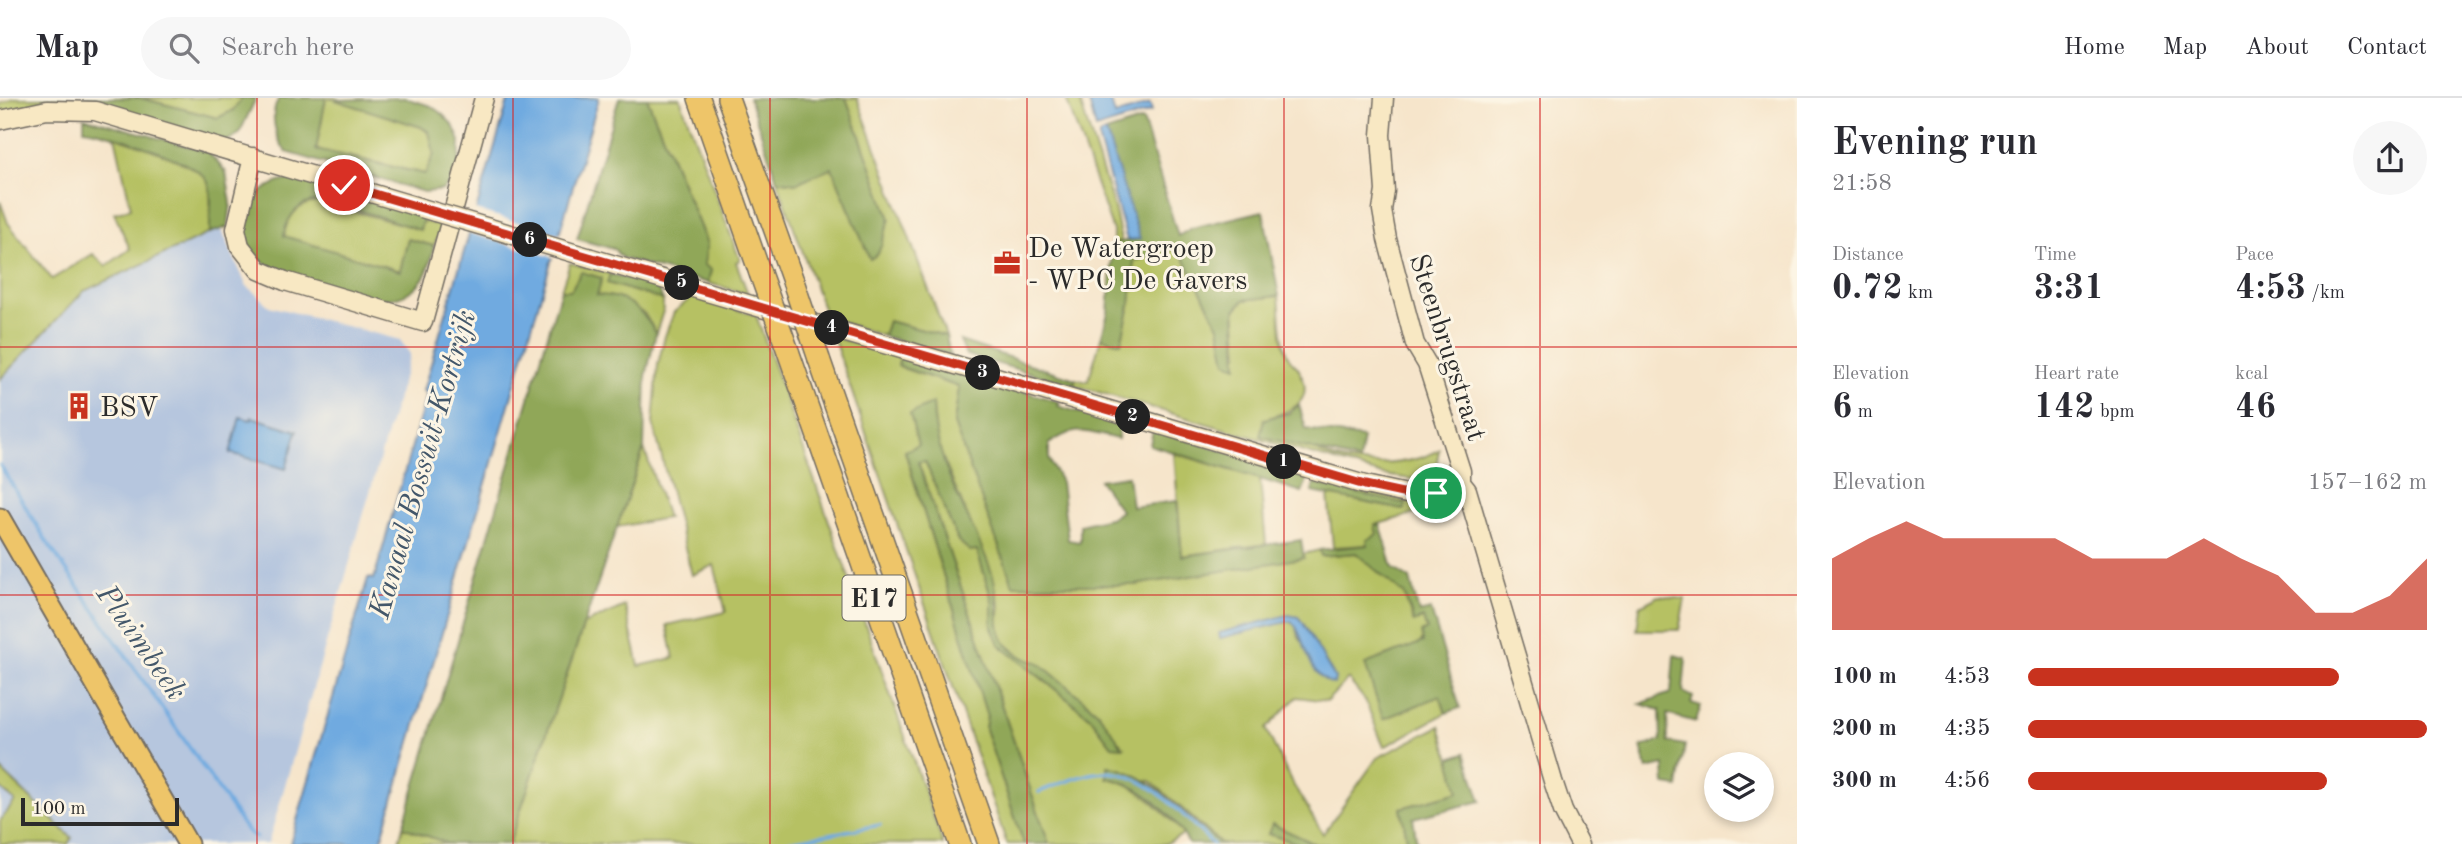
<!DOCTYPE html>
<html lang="en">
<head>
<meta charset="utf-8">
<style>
  body { margin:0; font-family:"Old Standard TT",serif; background:#f7f7f7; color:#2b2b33; height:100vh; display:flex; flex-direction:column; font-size:26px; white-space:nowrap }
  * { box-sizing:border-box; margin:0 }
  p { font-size:23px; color:#7c7c81 }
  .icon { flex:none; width:38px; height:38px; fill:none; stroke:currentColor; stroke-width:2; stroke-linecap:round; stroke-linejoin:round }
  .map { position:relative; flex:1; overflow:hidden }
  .side { display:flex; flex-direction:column; background:#fff; width:665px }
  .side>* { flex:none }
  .tools { position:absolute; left:1704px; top:654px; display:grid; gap:14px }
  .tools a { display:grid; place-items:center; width:70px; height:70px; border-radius:50%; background:#fff; box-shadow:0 4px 10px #0003; font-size:35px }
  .scale { position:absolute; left:21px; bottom:18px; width:158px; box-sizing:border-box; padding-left:7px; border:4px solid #2b2b2b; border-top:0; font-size:19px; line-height:24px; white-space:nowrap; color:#2b2b2b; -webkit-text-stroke:5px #fcf5e5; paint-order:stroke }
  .pin { position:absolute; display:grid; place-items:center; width:60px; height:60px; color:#fff; margin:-30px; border:4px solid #fff; border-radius:50%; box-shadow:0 2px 7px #0007 }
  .km { position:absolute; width:35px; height:35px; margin:-18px; border-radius:50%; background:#222; color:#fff; font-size:19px; line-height:35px; text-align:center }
  .round { display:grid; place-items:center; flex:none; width:74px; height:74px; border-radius:37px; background:#f7f7f7 }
  .summary { display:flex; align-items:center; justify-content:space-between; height:119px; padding:0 35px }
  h1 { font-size:38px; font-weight:800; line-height:52px }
  .stats { display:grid; grid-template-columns:repeat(3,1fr); gap:10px; height:119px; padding:7px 35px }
  .stats div { display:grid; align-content:center }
  .stats b { font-size:35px; font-weight:800 }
  .stats small { font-size:19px; font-weight:400 }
  .stats p { font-size:19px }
  .chart { height:196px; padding:14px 35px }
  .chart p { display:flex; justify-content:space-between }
  .chart svg { width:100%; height:126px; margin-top:7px; fill:#c8321e; opacity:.7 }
  ul { padding:0 35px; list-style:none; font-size:23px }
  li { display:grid; grid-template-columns:112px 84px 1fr; align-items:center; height:52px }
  li i { height:18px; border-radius:9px; background:#c8321e }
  header { display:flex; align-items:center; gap:42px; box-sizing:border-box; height:98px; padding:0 35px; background:#fff; border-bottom:2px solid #e1e1e2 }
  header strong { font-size:33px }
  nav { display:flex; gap:38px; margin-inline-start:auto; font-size:24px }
  .search { width:490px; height:63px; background:#f7f7f7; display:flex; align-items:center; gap:18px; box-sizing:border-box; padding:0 24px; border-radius:38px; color:#7c7c81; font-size:26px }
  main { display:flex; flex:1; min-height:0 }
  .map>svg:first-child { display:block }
</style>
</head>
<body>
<header>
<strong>Map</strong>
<div class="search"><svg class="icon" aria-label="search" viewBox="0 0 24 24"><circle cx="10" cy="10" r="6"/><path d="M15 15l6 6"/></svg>Search here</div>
<nav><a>Home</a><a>Map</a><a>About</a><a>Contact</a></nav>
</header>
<main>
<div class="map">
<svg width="1797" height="746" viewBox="0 0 1797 746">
  <rect width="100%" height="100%" fill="#fcf5e5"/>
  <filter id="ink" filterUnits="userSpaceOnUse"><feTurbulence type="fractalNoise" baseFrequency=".0143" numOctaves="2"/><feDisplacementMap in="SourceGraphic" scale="14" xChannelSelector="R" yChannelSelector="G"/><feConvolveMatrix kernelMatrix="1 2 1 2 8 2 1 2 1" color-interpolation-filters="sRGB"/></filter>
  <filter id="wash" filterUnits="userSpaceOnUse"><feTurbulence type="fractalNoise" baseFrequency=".00686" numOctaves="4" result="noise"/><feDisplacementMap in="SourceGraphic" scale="28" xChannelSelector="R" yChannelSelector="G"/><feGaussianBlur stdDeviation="1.57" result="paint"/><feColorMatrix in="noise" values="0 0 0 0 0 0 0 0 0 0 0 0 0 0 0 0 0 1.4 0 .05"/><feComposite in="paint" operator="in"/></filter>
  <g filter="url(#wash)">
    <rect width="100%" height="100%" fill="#f6e5cb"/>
    <path fill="#b6c6de" d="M221,130l25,57 23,21 131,34 10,14 -142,490h-268v-465l84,-88z"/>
    <path fill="#b6c163" stroke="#707647" stroke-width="2" fill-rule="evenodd" d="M13,0h54l22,5 -89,10v-9z
      M140,0h102l-9,12 -15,8z
      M326,0h9l86,29c17,11 16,31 4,47l-109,-25z
      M647,0h33l60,162 -4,2 12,32 -40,-11 3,-13 -7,-5 3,-21z
      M846,0h11l89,238 -58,-15 -5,15 -57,-19 -49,-137 19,3 36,-16 38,91 20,-39z
      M1066,0h16l-1,7 34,106 6,30 -8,2v-12z
      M115,38c20,8 86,28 93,47 5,15 1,35 2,50l-126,58 -84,88v-178l8,22 44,56 41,-25 13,12 24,-17 -16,-36 17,-5z
      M318,104l102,27 3,-8 19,5 -8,20 -26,-7 -8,32 -116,-34c1,-20 15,-34 34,-35z
      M1179,149l40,79 7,36 13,-8 -4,-44 9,-10 35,-4c2,18 1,43 9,60 2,5 7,8 10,12 20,34 -8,44 -34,51 19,11 37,24 57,34 33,16 87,14 118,-3l-4,23 -24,6 -28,-4 -309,-90 1,-6 13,3 13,-44 20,4 9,-37 4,-44z
      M570,165l40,11 -2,9 55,17v11l-7,22 -12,-20 -47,-18 4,-17 -30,12h-10z
      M692,199l64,18 187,529h-434l75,-220 41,-18 14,60 35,-8 -7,-33 59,-13 -12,-47 -22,10 -39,-152 5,-59 7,-28 9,-24z
      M833,239l67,18 -1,12 60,20 -5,37 59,160 121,1 170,-28 -1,-3 17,-4 1,6 35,-3 48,41 9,27 10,-3 4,12 -43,89 56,-23 6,17 -62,34 -19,-47 -17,-21 -21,22 -30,-4 -31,32 25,52 32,53 54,-76 63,-32 20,66 -59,16 7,36h-93l-43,-19 -4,9 32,10h-78l-71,-63 -44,-3c35,7 53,31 77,56l-19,10h-116l-131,-382 7,-2 33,81 19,9 15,50v28l8,17 90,72 22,29h11l-118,-103 -7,-18 2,-21 -20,-58 -44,-104 -3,-38 -15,41 -13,7 82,264 -2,13 39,115h-17zM1288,517l10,2 5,6 32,55 -36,-40 -2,-10 -6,-7 -71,17 -1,-5z
      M644,350l23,70 -50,9z
      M1174,355l86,26 6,65 -84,12z
      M1318,381l94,23 8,8 9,-3 -1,-9 20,6 -73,21 3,9 -10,11 -35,2 -5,-52 76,15 2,-6 -92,-20z
      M1659,498l26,3 -6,31h-42l3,-24z
      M0,671l72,69 -4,6h-68v-23l15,-20 -15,-13z
      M403,729l46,17h-51z"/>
    <path fill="#90a759" stroke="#5e6942" stroke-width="2" d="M67,0h73l78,20 15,-8 9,-12h14l-17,36 -12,7z
      M279,0h47l-10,52 109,24 9,-20 -5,-22 -8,-5 -86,-27 70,-2 26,8 11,8 11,11 7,16 -1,24 -5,14 -11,11 -19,2 -138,-40c-11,-15 -17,-37 -7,-54z
      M619,0h28l60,146 -3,21 7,5 -3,13 -86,-25 -8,-9 -37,-10z
      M749,0h97l44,121 -12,35 -8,5 -38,-91 -36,15 -19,-3z
      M84,19l124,35 18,20 5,31 -3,24 -18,6c-1,-15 5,-41 -4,-54 -11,-17 -100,-48 -122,-50z
      M1143,22l35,116 14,-8 71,-17 16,85 -35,4 -9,10 2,56 -11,-4 -7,-36 -41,-79 -44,14 -4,44 -9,38 -20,-5 7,-25 5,-70 26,-4 -33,-107z
      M296,81l128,35 -4,16c-23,-7 -91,-33 -112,-27 -13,3 -23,21 -24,33l116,35 8,-32 26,7c-4,19 -7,35 -25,46 -8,5 -22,8 -31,7 -26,-3 -104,-24 -121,-42 -33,-33 -1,-77 39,-78z
      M581,174l21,6 -5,17c30,0 45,14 59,38l-10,43 -2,72 -135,396h-60l-46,-17 158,-537h10z
      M610,176l47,12 6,14 -56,-17z
      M888,223l58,15 4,19 -67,-19z
      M960,243l115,38 -1,6 -108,-30z
      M900,257l160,47 -2,4 61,19 -1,14c-31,-7 -42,-15 -69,5v15l12,23 7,58 12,2v-17l33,-8 8,-6 -22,-31 29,-4 4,31 45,-6 5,55 119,-16 3,18 -169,27h-122l-59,-161 5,-37 -61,-21z
      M933,305c1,65 40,114 60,173 7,21 2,48 10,63 7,12 22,22 35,23l60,50 25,35 -11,-1 -22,-29 -90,-72 -8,-17v-28l-15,-50 -7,1 -12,-10 -33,-80 -7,1 131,382h-25l-39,-115 2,-13 -82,-265 13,-6 -8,-31z
      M1299,307l7,24 57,9 -4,23 -99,-25 4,-17 25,-6z
      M1153,332l156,46 -7,16 -152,-47z
      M1314,386l92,20 -2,6 -92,-18z
      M1380,426l13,44 17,11 9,34 12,-3 29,98 -14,5 -6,-17 -57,23 -18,-55 58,-22 -2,-9 6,-3 -4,-12 -9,4 -10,-28 -48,-41 -35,3 -1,-6 48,-5 -1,-5 10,-6 -2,-8z
      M1674,557l12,3 -3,34 10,5 -2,6 10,3 -5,16 -29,-8 1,28 17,3 -7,42 -13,-2 -1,-20 -17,4 -6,-22 20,-6 -1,-31 -20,-6 31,-11z
      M1465,655l16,48 -68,17 4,26h-9l-7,-36 58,-16 -9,-34z
      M1108,668c51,9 74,53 114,78h-33c-17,-31 -47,-60 -82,-66z
      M1272,726l43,20h-15l-32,-10z"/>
    <path fill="#6faae0" stroke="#4d6a86" stroke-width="2" d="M509,0h90l-219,746h-90l78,-266 6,1 53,-186 -4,-2z
      M1088,0h22l5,17 35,-11 2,7 -56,18z
      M1106,34l34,107 -13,1 -28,-99v-6z
      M240,319l11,3 1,-3 45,14 -11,38 -56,-16z
      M1288,517l10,2 5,6 32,55 -1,6c-30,-8 -27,-49 -43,-63l-71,17 -1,-5z"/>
    <path fill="#f6e5cb" d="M472,111l90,26 -7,23 -89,-26z"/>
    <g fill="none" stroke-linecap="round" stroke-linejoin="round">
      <path stroke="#6faae0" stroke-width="3.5" d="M0,367l47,77 201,290 8,5
        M1039,694c18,-7 38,-16 57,-19 47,-8 86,42 117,71
        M774,746l106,-19"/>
    </g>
  </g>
  <g filter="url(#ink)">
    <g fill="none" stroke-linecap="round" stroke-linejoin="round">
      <defs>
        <path id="secondary" d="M1384,0l-3,37 4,56 -3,19 5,29 28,105 12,20 34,107v13l-5,9
          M0,22l47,-10 48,1 340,101
          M253,59l-17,72 4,17 19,24 26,11 138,41 61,-224
          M591,160l774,227 56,12 35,-4
          M1451,384l12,3 4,5 86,291 10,30 17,33"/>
        <path id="primary" d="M0,420l188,326"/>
        <path id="highway" d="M699,0l61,175
          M728,0l65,183
          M788,253l172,493
          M819,261l170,485"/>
      </defs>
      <use href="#secondary" stroke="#726c63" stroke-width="21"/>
      <use href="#primary" stroke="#726c63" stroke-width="23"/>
      <use href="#highway" stroke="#726c63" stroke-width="24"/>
      <use href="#secondary" stroke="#f8e8c3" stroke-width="18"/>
      <use href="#primary" stroke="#eec569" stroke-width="19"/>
      <use href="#highway" stroke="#eec569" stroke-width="21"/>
      <defs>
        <path id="secondary-bridge" d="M435,114l156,46"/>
        <path id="highway-bridge" d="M760,175l28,78
          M793,183l26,78"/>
      </defs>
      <use href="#secondary-bridge" stroke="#726c63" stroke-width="21" stroke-linecap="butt"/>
      <use href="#highway-bridge" stroke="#726c63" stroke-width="24" stroke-linecap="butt"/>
      <use href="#secondary-bridge" stroke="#f8e8c3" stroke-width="18"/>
      <use href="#highway-bridge" stroke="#eec569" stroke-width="21"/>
    </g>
  </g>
  <g fill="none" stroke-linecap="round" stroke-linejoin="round" filter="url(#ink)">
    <defs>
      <path id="route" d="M344,87l1021,300 56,12 15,-4"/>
    </defs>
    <use href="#route" stroke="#fff" stroke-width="14"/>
    <use href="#route" stroke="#c8321e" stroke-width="9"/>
  </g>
  <path fill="none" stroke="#d62828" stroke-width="2" stroke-opacity="0.55" d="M257,0v746M513,0v746M770,0v746M1027,0v746M1284,0v746M1540,0v746M0,249h1797M0,497h1797"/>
  <defs>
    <symbol id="office-bare" viewBox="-9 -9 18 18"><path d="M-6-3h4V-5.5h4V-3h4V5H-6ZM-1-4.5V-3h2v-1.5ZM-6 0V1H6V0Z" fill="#c8321e" stroke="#fcf5e5" stroke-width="2.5" paint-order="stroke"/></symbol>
    <symbol id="building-bare" viewBox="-9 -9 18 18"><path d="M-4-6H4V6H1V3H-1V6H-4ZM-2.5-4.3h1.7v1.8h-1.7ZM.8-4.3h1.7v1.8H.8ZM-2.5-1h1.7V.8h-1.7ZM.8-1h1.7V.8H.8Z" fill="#c8321e" stroke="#fcf5e5" stroke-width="2.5" paint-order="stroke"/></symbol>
  </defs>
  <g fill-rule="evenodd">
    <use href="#office-bare" x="988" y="146" width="38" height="38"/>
    <use href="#building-bare" x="60" y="289" width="38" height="38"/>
  </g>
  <g text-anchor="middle" stroke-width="6" stroke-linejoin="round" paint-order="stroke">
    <rect fill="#fcf5e5" stroke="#6a6863" stroke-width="2" x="842.5" y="477.5" width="63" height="45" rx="5"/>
    <g font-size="26" font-weight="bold" fill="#2b2b2b">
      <text x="874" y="509">E17</text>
    </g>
    <g font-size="28" fill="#2b2b2b" stroke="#fcf5e5" text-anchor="start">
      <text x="1028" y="159">De Watergroep<tspan x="1028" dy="32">- WPC De Gavers</tspan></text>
      <text x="100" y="318">BSV</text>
    </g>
    <g font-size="28" fill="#2b2b2b" stroke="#fcf5e5">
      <text transform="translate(1449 249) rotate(72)" y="10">Steenbrugstraat</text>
    </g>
    <g font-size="30" font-style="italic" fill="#43576a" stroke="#fcf5e5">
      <text transform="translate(422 366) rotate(-74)" y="10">Kanaal Bossuit-Kortrijk</text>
      <text transform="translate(142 544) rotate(55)" y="10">Pluimbeek</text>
    </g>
  </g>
</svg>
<div class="tools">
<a><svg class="icon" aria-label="layers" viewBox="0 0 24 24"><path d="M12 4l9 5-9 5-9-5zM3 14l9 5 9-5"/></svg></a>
</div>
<div class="scale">100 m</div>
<div class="pin" style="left:1436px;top:395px;background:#1e9e55"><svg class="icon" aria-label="arrive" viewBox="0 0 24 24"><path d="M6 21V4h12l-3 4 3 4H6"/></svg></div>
<div class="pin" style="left:344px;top:87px;background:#d93025"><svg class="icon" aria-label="check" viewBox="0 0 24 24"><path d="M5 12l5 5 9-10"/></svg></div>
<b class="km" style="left:1284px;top:364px">1</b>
<b class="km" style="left:1133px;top:319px">2</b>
<b class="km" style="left:983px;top:275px">3</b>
<b class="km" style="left:832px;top:230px">4</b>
<b class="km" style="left:682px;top:185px">5</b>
<b class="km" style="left:530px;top:142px">6</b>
</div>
<section class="side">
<div class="summary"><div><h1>Evening run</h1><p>21:58</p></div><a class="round"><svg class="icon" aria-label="share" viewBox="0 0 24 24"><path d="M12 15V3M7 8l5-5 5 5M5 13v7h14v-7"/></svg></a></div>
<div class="stats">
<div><p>Distance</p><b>0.72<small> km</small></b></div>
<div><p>Time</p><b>3:31</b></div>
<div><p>Pace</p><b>4:53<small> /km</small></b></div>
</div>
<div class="stats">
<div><p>Elevation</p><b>6<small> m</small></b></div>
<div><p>Heart rate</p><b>142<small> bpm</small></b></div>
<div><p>kcal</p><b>46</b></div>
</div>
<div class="chart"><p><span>Elevation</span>157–162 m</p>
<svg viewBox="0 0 160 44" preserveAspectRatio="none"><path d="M0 44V19L10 12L20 6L30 12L40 12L50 12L60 12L70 19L80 19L90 19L100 12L110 19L120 25L130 38L140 38L150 32L160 19V44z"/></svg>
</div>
<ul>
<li><b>100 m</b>4:53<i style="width:78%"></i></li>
<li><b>200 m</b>4:35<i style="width:100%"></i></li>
<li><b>300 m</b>4:56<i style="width:75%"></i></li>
</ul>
</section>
</main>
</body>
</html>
